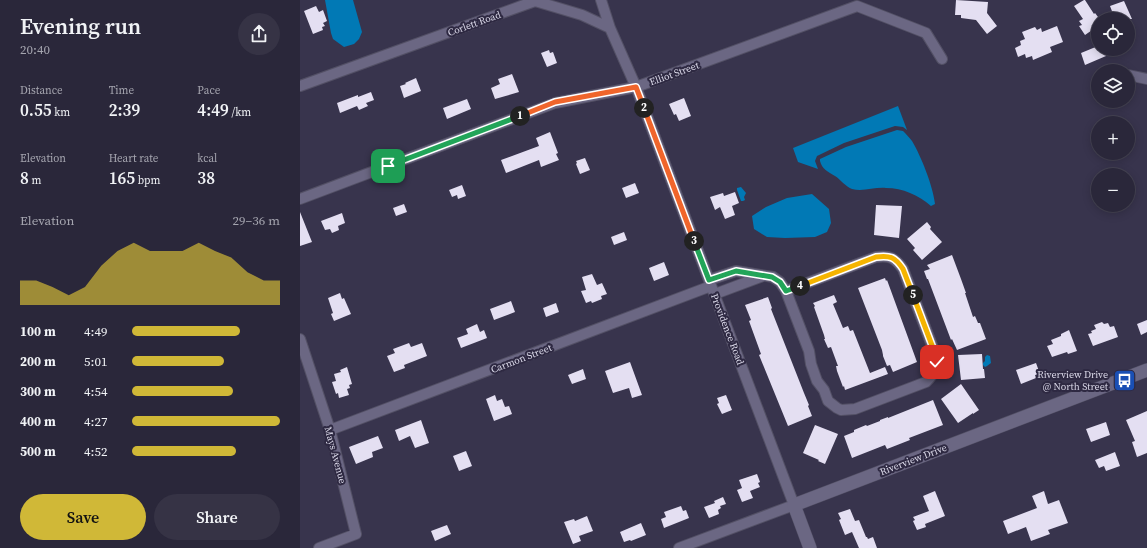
<!DOCTYPE html>
<html lang="en">
<head>
<meta charset="utf-8">
<style>
  body { margin:0; font-family:"Source Serif 4",serif; background:#363345; color:#f1f3f6; height:100vh; display:flex; flex-direction:column; font-size:15px; white-space:nowrap }
  * { box-sizing:border-box; margin:0 }
  p { font-size:13px; color:#a5a5af }
  .icon { flex:none; width:22px; height:22px; fill:none; stroke:currentColor; stroke-width:2; stroke-linecap:round; stroke-linejoin:round }
  .map { position:relative; flex:1; overflow:hidden }
  .drawer { display:flex; flex-direction:column; background:#2a273a; width:300px }
  .drawer>* { flex:none }
  .tools { position:absolute; left:791px; top:12px; display:grid; gap:8px }
  .tools a { display:grid; place-items:center; width:44px; height:44px; border-radius:50%; background:#2a273a; box-shadow:0 2px 10px #0003,0 0 0 1px #464454; font-size:20px }
  .pin { position:absolute; display:grid; place-items:center; width:34px; height:34px; color:#fff; margin:-17px; border-radius:8px; box-shadow:0 2px 6px #0006 }
  .km { position:absolute; width:20px; height:20px; margin:-10px; border-radius:50%; background:#222; color:#fff; font-size:11px; line-height:20px; text-align:center }
  .round { display:grid; place-items:center; flex:none; width:42px; height:42px; border-radius:21px; background:#363345 }
  .summary { display:flex; align-items:center; justify-content:space-between; height:68px; padding:0 20px }
  h1 { font-size:22px; font-weight:600; line-height:30px }
  .metrics { display:grid; grid-template-columns:repeat(3,1fr); gap:6px; height:68px; padding:4px 20px }
  .metrics div { display:grid; align-content:center }
  .metrics b { font-size:17px; font-weight:600 }
  .metrics small { font-size:11px; font-weight:400 }
  .metrics p { font-size:11px }
  .chart { height:112px; padding:8px 20px }
  .chart p { display:flex; justify-content:space-between }
  .chart svg { width:100%; height:72px; margin-top:4px; fill:#d0b837; opacity:.7 }
  .primary-button { display:flex; gap:8px; margin-top:auto; padding:8px 20px }
  .primary-button a { flex:1; height:46px; border-radius:24px; background:#d0b837; color:#111; font-size:16px; font-weight:600; line-height:46px; text-align:center }
  .primary-button a+a { background:#363345; color:#f1f3f6 }
  ul { padding:0 20px; list-style:none; font-size:13px }
  li { display:grid; grid-template-columns:64px 48px 1fr; align-items:center; height:30px }
  li i { height:10px; border-radius:5px; background:#d0b837 }
  main { display:flex; flex:1; min-height:0 }
  .map>svg:first-child { display:block }
</style>
</head>
<body>
<main>
<section class="drawer">
<div class="summary"><div><h1>Evening run</h1><p>20:40</p></div><a class="round"><svg class="icon" aria-label="share" viewBox="0 0 24 24"><path d="M12 15V3M7 8l5-5 5 5M5 13v7h14v-7"/></svg></a></div>
<div class="metrics">
<div><p>Distance</p><b>0.55<small> km</small></b></div>
<div><p>Time</p><b>2:39</b></div>
<div><p>Pace</p><b>4:49<small> /km</small></b></div>
</div>
<div class="metrics">
<div><p>Elevation</p><b>8<small> m</small></b></div>
<div><p>Heart rate</p><b>165<small> bpm</small></b></div>
<div><p>kcal</p><b>38</b></div>
</div>
<div class="chart"><p><span>Elevation</span>29–36 m</p>
<svg viewBox="0 0 160 44" preserveAspectRatio="none"><path d="M0 44V29L10 29L20 33L30 38L40 33L50 20L60 11L70 6L80 11L90 11L100 11L110 6L120 11L130 15L140 24L150 29L160 29V44z"/></svg>
</div>
<ul>
<li><b>100 m</b>4:49<i style="width:73%"></i></li>
<li><b>200 m</b>5:01<i style="width:62%"></i></li>
<li><b>300 m</b>4:54<i style="width:68%"></i></li>
<li><b>400 m</b>4:27<i style="width:100%"></i></li>
<li><b>500 m</b>4:52<i style="width:70%"></i></li>
</ul>
<div class="primary-button"><a>Save</a><a>Share</a></div>
</section>
<div class="map">
<svg width="847" height="548" viewBox="0 0 847 548">
  <rect width="100%" height="100%" fill="#38344d"/>
  <path fill="#0179b5" d="M25,0h28l9,32 -3,7 -5,5 -10,3 -11,-8 -2,-6z
    M598,106l9,24 -4,-3 -8,-1 -51,17 -27,13 -2,5 3,8 -20,-7 -5,-14z
    M597,130l6,1c3,3 6,6 9,10 9,15 21,45 23,63l-4,2c-13,-11 -28,-18 -45,-18 -12,-1 -23,4 -34,1 -6,-2 -12,-10 -17,-13 -7,-4 -13,-7 -15,-15v-2l26,-12z
    M441,187l5,6 -2,4 1,3 -2,1h-2l-4,-11v-2z
    M512,194l17,15 2,14 -4,9 -12,5 -30,1 -18,-1 -13,-8 -2,-13 14,-9 21,-9z
    M687,355l3,1 1,7 -4,3 -2,1 -2,-2v-2l2,-2v-4z"/>
  <path fill="#e4dff2" d="M656,0l32,2 -1,11 10,13 -10,8 -11,-14 -15,-2v-3h-6z
    M784,0h1l9,14 1,-1 3,4v9l-13,9 -6,-9 3,-1 -3,-4 4,-2 -9,-13z
    M824,1l8,18h-17l-5,-13z
    M16,6l3,6 4,-2 4,11 -4,2 2,3 -3,1 1,3 -10,4 -9,-23z
    M757,26l6,16 -13,5 2,5 -19,8 -1,-4 -6,2 -1,-4 -7,3 -3,-9 6,-3 -1,-4 5,-2 -3,-7 13,-5 2,3 4,-2 1,4z
    M798,46v3h5l3,7 -21,9 -4,-12z
    M249,50l1,3 3,-1 4,11 -10,4 -6,-14z
    M212,74l7,18 -24,7 -4,-11 9,-4 -2,-5z
    M116,78l5,13 -17,7 -4,-12 6,-2 -1,-1z
    M71,92l3,8 -8,3 2,3 -9,4 -2,-4 -17,7 -3,-10 21,-8v2z
    M384,98l7,18 -12,5 -3,-7 -2,1 -5,-11z
    M167,99l4,10 -24,10 -4,-11z
    M250,132l8,21 -2,1 3,6 -18,7 -2,-7 -33,13 -5,-13 38,-14 -3,-8z
    M285,158l5,12 -10,4 -4,-10 1,-1 -1,-2z
    M335,183l4,10 -13,5 -4,-10z
    M162,185l4,11 -8,3 -1,-4 -5,2 -3,-7z
    M435,192l4,11 -7,3 3,9 -10,4 -5,-12 -5,3 -5,-13 13,-4 1,3z
    M104,204l3,8 -11,4 -3,-8z
    M576,205l26,1 -3,32 -25,-3z
    M0,212l12,30 -12,4z
    M42,213l3,10 -7,3 1,4 -7,3 -2,-4 -5,1 -4,-9z
    M627,222l4,5 -1,2 12,13 -20,18 -9,-10 2,-2 -8,-9z
    M324,232l3,8 -13,5 -3,-8z
    M652,255l9,24 5,14h-1l8,24 2,-1 3,7h2l6,16 -29,11 -5,-11 -1,1 -23,-61h-1l-3,-8 6,-2 -3,-4z
    M364,262l5,13 -15,6 -5,-13z
    M292,274l5,11 5,-2 5,11 -6,2 1,3 -10,4 -1,-2 -5,2 -5,-12 5,-1 -4,-13z
    M585,278l1,3 1,-1 30,82 -24,10 -3,-7 -3,1 -4,-10v-1l-1,-5 -24,-62z
    M40,293l2,6 2,-1 7,16 -17,7 -3,-7 2,-1 -5,-15z
    M534,295l3,7 -4,2 10,24 5,-2 2,5 3,-1 17,43 15,-6 3,7 -43,16 -1,-4 -1,1 -6,-16 -1,-5h2l-7,-19 -3,1 -4,-9h1l-1,-4 -10,-28 1,-1 -2,-3z
    M468,297l4,11 -1,1 33,84 5,12 -1,1 4,10 -24,10 -29,-71 2,-1 -12,-33 2,-1 -6,-15z
    M211,301l4,11 -21,8 -4,-11z
    M256,303l3,9 -13,5 -3,-9z
    M847,320v12l-6,3 -4,-11z
    M802,322l2,2 4,-1 2,4 4,-1 4,11 -25,9 -5,-12 4,-1 -1,-2 5,-2 -2,-4z
    M177,324l3,8 4,-2 3,8 -26,10 -4,-10 11,-4 -2,-5z
    M769,330l8,21 -9,3 -1,-2 -15,5 -5,-11 6,-2 -2,-4 10,-4v-2z
    M109,343l2,4 11,-4 5,13 -23,9 1,3 -11,4 -7,-16 8,-3 -2,-4z
    M682,354l1,15h1l1,9 -24,2 -3,-25z
    M330,362l12,33 -10,3 -3,-10 -16,5 -8,-22z
    M736,363l4,11 -5,1 1,3 -15,6 -5,-14z
    M47,367l5,17 -3,1 1,3 -3,1 2,6 -10,3 -1,-5 -2,1 -4,-12 4,-1 -2,-7 7,-2 -1,-2z
    M283,369l3,10 -14,5 -4,-9z
    M661,384l18,26 -6,4v-1l-15,10 -17,-24z
    M195,395l2,6 5,-2 3,8 4,-1 3,8 -18,7 -8,-22z
    M426,395l6,15 -10,4 -5,-10 2,-1 -2,-5z
    M633,400l10,25 -34,13 1,2 -23,9 -2,-4 -33,13 -8,-22 10,-4v-2l12,-5 1,1 13,-5v-1l8,-3v1z
    M847,411v42l-10,4 -5,-15 3,-1 -9,-21z
    M121,420l8,23 -14,5 -5,-12 -11,5 -4,-11z
    M806,422l4,13 -19,7 -5,-13z
    M515,425l23,9 -13,30 -7,-3 1,-1 -16,-7z
    M78,436l5,12 -11,4 1,5 -17,7 -7,-17z
    M166,451l6,15 -13,5 -6,-15z
    M815,452l5,14 -14,5 -2,-5 -5,2 -4,-8z
    M457,474l3,8 -2,1 2,4 -10,4 3,7 -11,4 -5,-12 5,-2 -3,-8z
    M635,491l10,25 -20,8 1,3 -9,3 -4,-9 2,-1 -2,-3 16,-6 -6,-15z
    M744,491l4,13 11,-4 9,23 -20,7 2,4 -19,7 -5,-14 -18,7 -5,-13 34,-13 -5,-12z
    M423,497l3,7 -6,2 1,2 -3,2 1,4 -10,4 -5,-11 11,-4 -1,-2z
    M381,506l2,5 3,-1 3,8 -25,10 -3,-9 5,-2 -2,-5z
    M550,509l5,12 4,-1 7,17h1l1,2 5,-2 4,11h-18l-7,-16 -7,3 -6,-15 2,-1 -3,-6z
    M287,516l6,15 -14,5 2,5 -8,3 -9,-22 10,-3 1,2z
    M341,523l5,12 -15,6 -1,-1 -6,2 -4,-10z
    M147,525l4,9 -16,7 -4,-10z"/>
  <g fill="none" stroke-linecap="round" stroke-linejoin="round">
    <defs>
      <path id="minor" d="M301,0l9,28
        M828,75l19,4
        M0,86l235,-85 47,14 28,13 26,59 158,418 -115,43
        M0,199l255,-96 81,-16 221,-81 69,27 16,26
        M409,280l27,-9 37,6 7,5 6,9 23,60 2,13 6,17 7,9 4,11 9,7 4,2 14,-1 71,-27c9,-9 11,-13 10,-26l-33,-87c-8,-11 -13,-14 -27,-12l-90,34
        M415,294l48,-18
        M0,339l30,91 26,104 -37,14
        M30,430l381,-144"/>
      <path id="tertiary" d="M510,548l-16,-43 353,-135"/>
    </defs>
    <use href="#minor" stroke="#535065" stroke-width="12"/>
    <use href="#tertiary" stroke="#535065" stroke-width="14"/>
    <use href="#minor" stroke="#6b6783" stroke-width="10"/>
    <use href="#tertiary" stroke="#6b6783" stroke-width="13"/>
  </g>
  <g fill="none" stroke-linecap="round" stroke-linejoin="round">
    <defs>
      <path id="split-1" d="M88,166l132,-50"/>
      <path id="split-2" d="M220,116l35,-14 81,-15 8,21"/>
      <path id="split-3" d="M344,108l50,133"/>
      <path id="split-4" d="M394,241l15,39 27,-9 36,6 8,5 6,9 14,-5"/>
      <path id="split-5" d="M500,286l76,-29c14,-2 19,0 27,12l10,26"/>
      <path id="split-6" d="M613,295l23,61 1,6"/>
    </defs>
    <use href="#split-1" stroke="#fff" stroke-width="8"/>
    <use href="#split-2" stroke="#fff" stroke-width="8"/>
    <use href="#split-3" stroke="#fff" stroke-width="8"/>
    <use href="#split-4" stroke="#fff" stroke-width="8"/>
    <use href="#split-5" stroke="#fff" stroke-width="8"/>
    <use href="#split-6" stroke="#fff" stroke-width="8"/>
    <use href="#split-1" stroke="#22a559" stroke-width="5"/>
    <use href="#split-2" stroke="#f0652b" stroke-width="5"/>
    <use href="#split-3" stroke="#f0652b" stroke-width="5"/>
    <use href="#split-4" stroke="#22a559" stroke-width="5"/>
    <use href="#split-5" stroke="#f5b400" stroke-width="5"/>
    <use href="#split-6" stroke="#f5b400" stroke-width="5"/>
  </g>
  <defs>
    <symbol id="bus-square" viewBox="-11 -11 22 22"><rect x="-9" y="-9" width="18" height="18" rx="4" fill="#1a4fb4" stroke="#2e2942"/><path d="M-5-6H5V4H4V6H2V4H-2V6H-4V4H-5ZM-3.5-4V0h7V-4ZM-3.5 1.2v1.5H-2V1.2ZM2 1.2v1.5H3.5V1.2Z" fill="#fff"/></symbol>
  </defs>
  <g fill-rule="evenodd">
    <use href="#bus-square" x="812" y="368" width="25" height="25"/>
  </g>
  <g text-anchor="middle" stroke-width="4" stroke-linejoin="round" paint-order="stroke">
    <g font-size="10" fill="#dad8e8" stroke="#2e2942">
      <text transform="translate(174 23) rotate(-20)" y="4">Corlett Road</text>
      <text transform="translate(374 73) rotate(-20)" y="4">Elliot Street</text>
      <text transform="translate(428 329) rotate(69)" y="4">Providence Road</text>
      <text transform="translate(221 358) rotate(-21)" y="4">Carmon Street</text>
      <text transform="translate(36 455) rotate(75)" y="4">Mays Avenue</text>
      <text transform="translate(613 459) rotate(-21)" y="4">Riverview Drive</text>
    </g>
    <g font-size="10" fill="#dad8e8" stroke="#2e2942" text-anchor="end">
      <text x="808" y="378">Riverview Drive<tspan x="808" dy="12">@ North Street</tspan></text>
    </g>
  </g>
</svg>
<div class="tools">
<a><svg class="icon" aria-label="locate" viewBox="0 0 24 24"><circle cx="12" cy="12" r="6"/><path d="M12 2v4M12 18v4M2 12h4M18 12h4"/></svg></a>
<a><svg class="icon" aria-label="layers" viewBox="0 0 24 24"><path d="M12 4l9 5-9 5-9-5zM3 14l9 5 9-5"/></svg></a>
<a>+</a>
<a>−</a>
</div>
<div class="pin" style="left:88px;top:166px;background:#1e9e55"><svg class="icon" aria-label="arrive" viewBox="0 0 24 24"><path d="M6 21V4h12l-3 4 3 4H6"/></svg></div>
<div class="pin" style="left:637px;top:362px;background:#d93025"><svg class="icon" aria-label="check" viewBox="0 0 24 24"><path d="M5 12l5 5 9-10"/></svg></div>
<b class="km" style="left:220px;top:116px">1</b>
<b class="km" style="left:344px;top:108px">2</b>
<b class="km" style="left:394px;top:241px">3</b>
<b class="km" style="left:500px;top:286px">4</b>
<b class="km" style="left:613px;top:295px">5</b>
</div>
</main>
</body>
</html>
